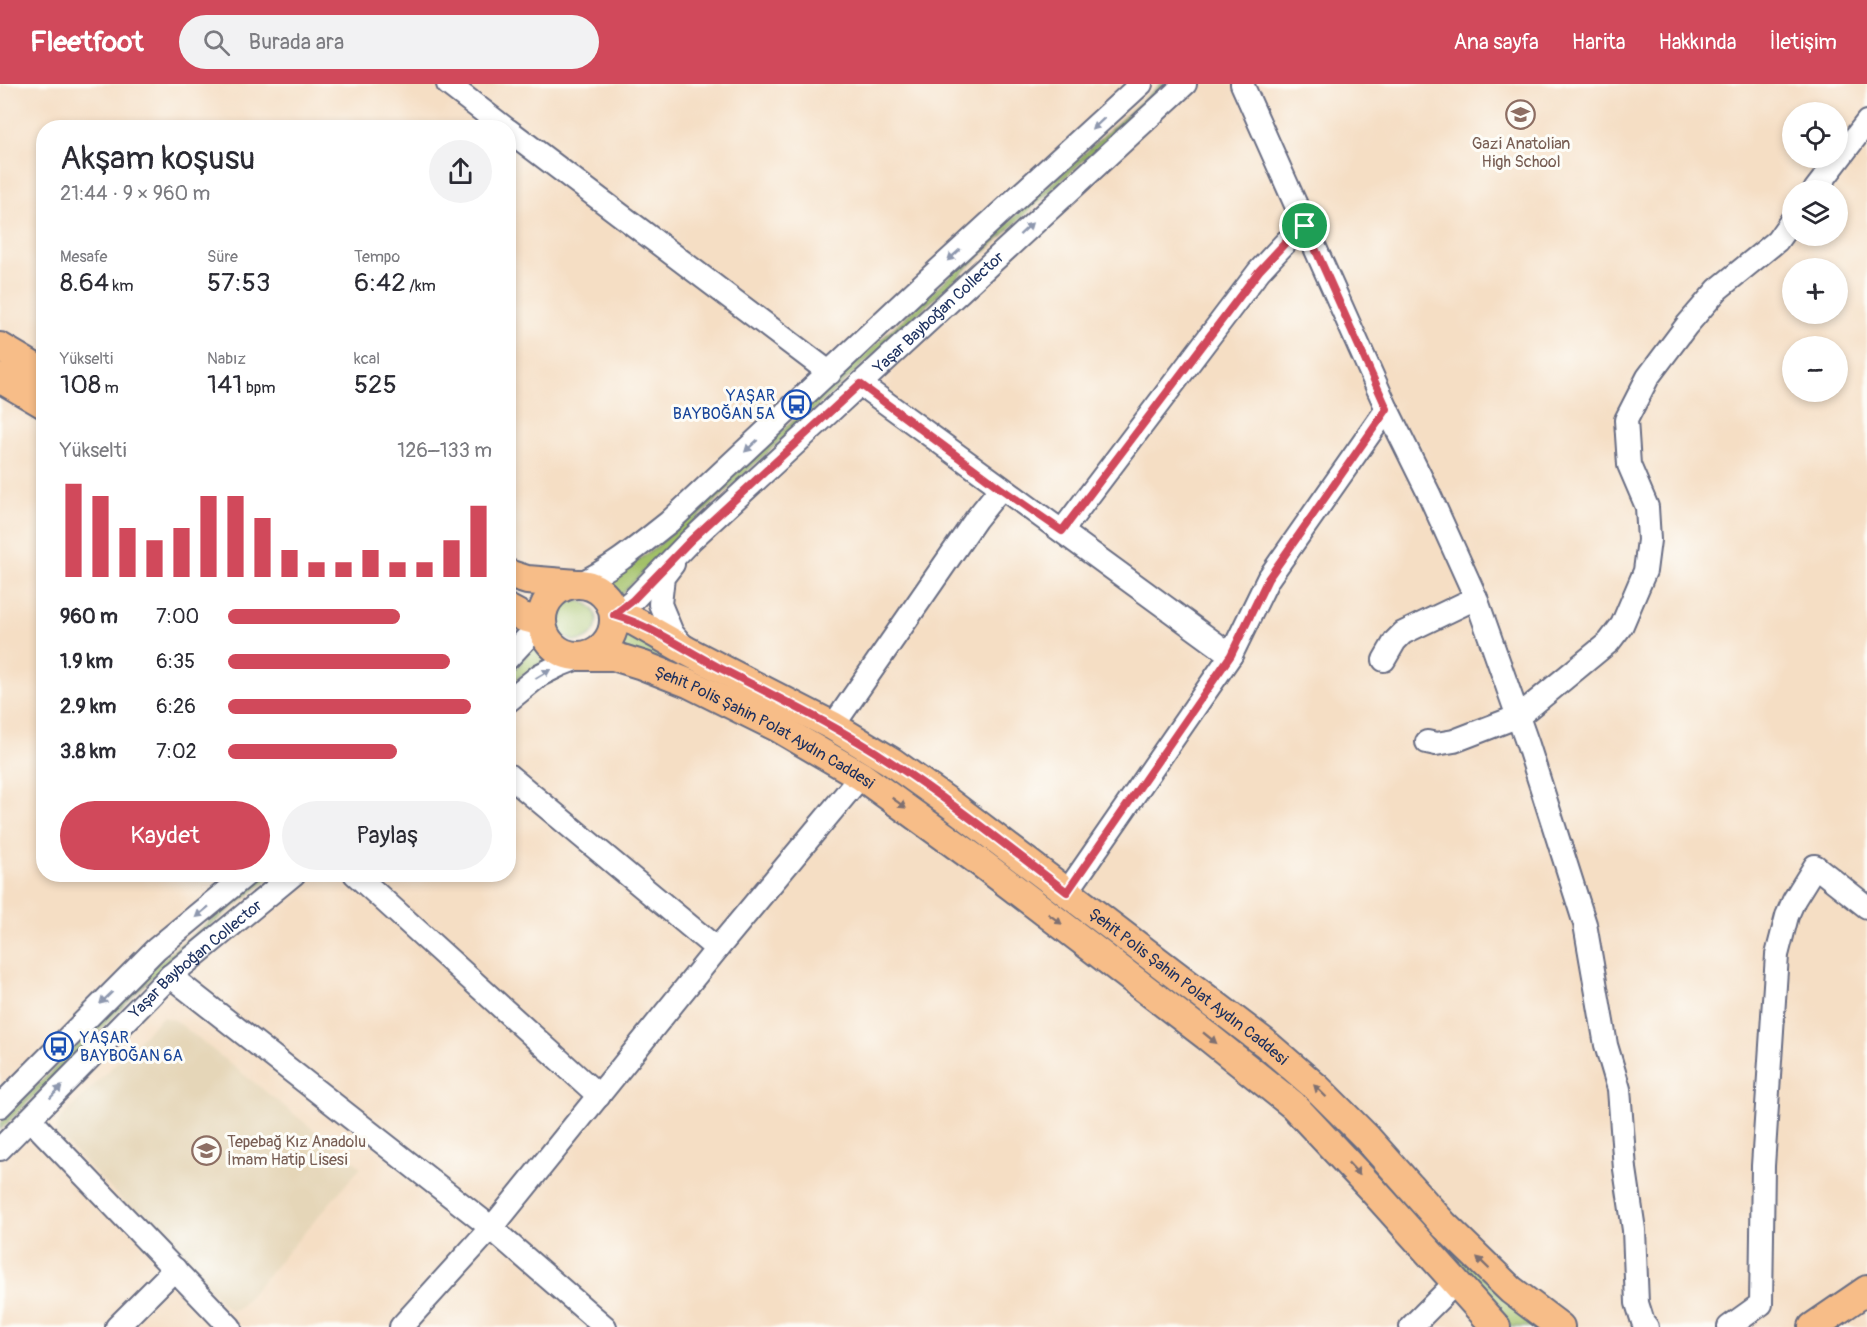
<!DOCTYPE html>
<html lang="tr">
<head>
<meta charset="utf-8">
<style>
  body { margin:0; font-family:Pangolin,sans-serif; background:#f2f2f3; color:#2b2b33; height:100vh; display:flex; flex-direction:column; font-size:22px; white-space:nowrap }
  * { box-sizing:border-box; margin:0 }
  p { font-size:20px; color:#7c7c81 }
  .icon { flex:none; width:33px; height:33px; fill:none; stroke:currentColor; stroke-width:2; stroke-linecap:round; stroke-linejoin:round }
  .map { position:relative; flex:1; overflow:hidden }
  .sheet { position:absolute; left:36px; top:36px; width:480px; height:762px; display:flex; flex-direction:column; background:#fff; border-radius:24px; box-shadow:0 3px 9px #0003 }
  .sheet>* { flex:none }
  .controls { position:absolute; left:1782px; top:18px; display:grid; gap:12px }
  .controls a { display:grid; place-items:center; width:66px; height:66px; border-radius:50%; background:#fff; box-shadow:0 3px 9px #0003; font-size:30px }
  .pin { position:absolute; display:grid; place-items:center; width:51px; height:51px; color:#fff; margin:-26px; border:3px solid #fff; border-radius:50%; box-shadow:0 2px 6px #0007 }
  .round { display:grid; place-items:center; flex:none; width:63px; height:63px; border-radius:32px; background:#f2f2f3 }
  .overview { display:flex; align-items:center; justify-content:space-between; height:102px; padding:0 24px }
  h1 { font-size:33px; font-weight:600; line-height:45px }
  .figures { display:grid; grid-template-columns:repeat(3,1fr); gap:9px; height:102px; padding:6px 24px }
  .figures div { display:grid; align-content:center }
  .figures b { font-size:26px; font-weight:600 }
  .figures small { font-size:16px; font-weight:400 }
  .figures p { font-size:16px }
  .chart { height:168px; padding:12px 24px }
  .chart p { display:flex; justify-content:space-between }
  .chart svg { width:100%; height:108px; margin-top:6px; stroke:#d1495b; stroke-width:6 }
  .action { display:flex; gap:12px; margin-top:auto; padding:12px 24px }
  .action a { flex:1; height:69px; border-radius:36px; background:#d1495b; color:#fff; font-size:24px; font-weight:600; line-height:69px; text-align:center }
  .action a+a { background:#f2f2f3; color:#2b2b33 }
  ul { padding:0 24px; list-style:none; font-size:20px }
  li { display:grid; grid-template-columns:96px 72px 1fr; align-items:center; height:45px }
  li i { height:15px; border-radius:8px; background:#d1495b }
  header { display:flex; align-items:center; gap:36px; box-sizing:border-box; height:84px; padding:0 30px; background:#d1495b; color:#fff }
  header strong { font-size:28px }
  nav { display:flex; gap:33px; margin-inline-start:auto; font-size:21px }
  .search { width:420px; height:54px; background:#f2f2f3; display:flex; align-items:center; gap:15px; box-sizing:border-box; padding:0 21px; border-radius:33px; color:#7c7c81; font-size:22px }
  .map>svg:first-child { display:block }
</style>
</head>
<body>
<header>
<strong>Fleetfoot</strong>
<div class="search"><svg class="icon" aria-label="search" viewBox="0 0 24 24"><circle cx="10" cy="10" r="6"/><path d="M15 15l6 6"/></svg>Burada ara</div>
<nav><a>Ana sayfa</a><a>Harita</a><a>Hakkında</a><a>İletişim</a></nav>
</header>
<div class="map">
<svg width="1867" height="1243" viewBox="0 0 1867 1243">
  <rect width="100%" height="100%" fill="#fdfcf7"/>
  <filter id="ink" filterUnits="userSpaceOnUse"><feTurbulence type="fractalNoise" baseFrequency=".0167" numOctaves="2"/><feDisplacementMap in="SourceGraphic" scale="12" xChannelSelector="R" yChannelSelector="G"/><feConvolveMatrix kernelMatrix="1 2 1 2 8 2 1 2 1" color-interpolation-filters="sRGB"/></filter>
  <filter id="wash" filterUnits="userSpaceOnUse"><feTurbulence type="fractalNoise" baseFrequency=".008" numOctaves="4" result="noise"/><feDisplacementMap in="SourceGraphic" scale="24" xChannelSelector="R" yChannelSelector="G"/><feGaussianBlur stdDeviation="1.35" result="paint"/><feColorMatrix in="noise" values="0 0 0 0 0 0 0 0 0 0 0 0 0 0 0 0 0 1.4 0 .05"/><feComposite in="paint" operator="in"/></filter>
  <g filter="url(#wash)">
    <rect width="100%" height="100%" fill="#f5dec4"/>
    <path fill="#e5d6b8" d="M162,933l13,3 186,147 -123,142 -9,1 -173,-177 3,-13z"/>
    <path fill="#a2c168" stroke="#5e7863" stroke-width="1.5" d="M1161,0h5l-407,376 -96,91 -43,45 -14,-13 52,-37 318,-294z
      M557 537a20 20 0 1 1 40 0a20 20 0 1 1-40 0Z
      M626,545l183,97 99,63 283,212 87,70 46,42 197,202 14,12h-23l-55,-60 -410,-369 -430,-251z
      M534,561l5,9 8,5 -38,25v-7z
      M267,791h6l-76,61 -36,32 -161,162v-6l157,-160z"/>
  </g>
  <g filter="url(#ink)">
    <g fill="none" stroke-linecap="round" stroke-linejoin="round">
      <defs>
        <g id="minor">
          <path d="M448,0l57,44"/>
          <path d="M1242,0l145,325 42,85 47,104 52,147 57,179 21,121 13,44 6,80 9,61 3,73 6,19 4,5"/>
          <path d="M508,46l322,243"/>
          <path d="M1815,106l52,-68"/>
          <path d="M860,300l371,271"/>
          <path d="M1062,447l197,-260 27,-29 19,-16"/>
          <path d="M673,480l-10,13 -3,27 12,29 12,14"/>
          <path d="M579,500c34,-16 61,-39 90,-62l254,-238 218,-200"/>
          <path id="s1" d="M614,531l18,-14 59,-61 494,-456"/>
          <path d="M508,574l34,-36"/>
          <path d="M1384,576l11,-19 8,-8 73,-35"/>
          <path d="M508,617l32,-26 20,-10 23,-9"/>
          <path d="M833,642l143,-207 25,-31"/>
          <path d="M1427,658l9,2 18,-3 65,-25 90,-74 13,-17 23,-54 4,-31 -2,-33 -18,-42 -3,-45 22,-43 39,-52 31,-36 59,-48 15,-21"/>
          <path d="M508,691l209,174"/>
          <path d="M355,790l244,222"/>
          <path d="M1067,808l164,-237 37,-76 119,-170"/>
          <path d="M170,892l314,246 121,105"/>
          <path d="M0,1022l156,-157 91,-75"/>
          <path d="M30,1035l200,208"/>
          <path id="s2" d="M0,1065l170,-173 124,-102"/>
          <path d="M117,1243l58,-58"/>
          <path d="M401,1243l98,-108 218,-270 144,-173"/>
          <path d="M1411,1243l45,-45"/>
          <path d="M1729,1243l32,-23 2,-138 14,-211 10,-39 7,-16 21,-34 52,41"/>
        </g>
        <g id="major">
          <path d="M0,263l44,26"/>
          <path d="M0,294l44,26"/>
          <path d="M508,490l19,6 50,4"/>
          <circle cx="578" cy="536" r="36"/>
          <path d="M508,525l15,8 19,5"/>
          <path id="s3" d="M614,531l20,6 53,30 146,75 59,36 56,40 317,241 52,45 50,50 77,87 67,65 49,37"/>
          <path id="s4" d="M583,572h30l29,9 46,18 89,44 84,49 120,87 226,173 86,69 78,83 125,139"/>
          <path d="M1813,1243l54,-37"/>
        </g>
      </defs>
      <use href="#minor" stroke="#676c82" stroke-width="26"/>
      <use href="#major" stroke="#676c82" stroke-width="32"/>
      <use href="#minor" stroke="#fff" stroke-width="22"/>
      <use href="#major" stroke="#f7bd88" stroke-width="28"/>
    </g>
    <defs><path id="oneway-solid" d="M-6-.8H1V-3.2L6.5 0L1 3.2V.8H-6Z" transform="scale(1.5)"/></defs>
    <g fill="#8d97ae">
      <use href="#oneway-solid" transform="translate(1098 40) rotate(137)"/>
      <use href="#oneway-solid" transform="translate(1026 145) rotate(-43)"/>
      <use href="#oneway-solid" transform="translate(954 171) rotate(138)"/>
      <use href="#oneway-solid" transform="translate(751 362) rotate(137)"/>
      <use href="#oneway-solid" transform="translate(543 590) rotate(-31)"/>
      <use href="#oneway-solid" transform="translate(202 828) rotate(141)"/>
      <use href="#oneway-solid" transform="translate(106 914) rotate(136)"/>
      <use href="#oneway-solid" transform="translate(56 1008) rotate(-46)"/>
    </g>
    <g fill="#7e6f71">
      <use href="#oneway-solid" transform="translate(899 719) rotate(36)"/>
      <use href="#oneway-solid" transform="translate(1055 835) rotate(37)"/>
      <use href="#oneway-solid" transform="translate(1210 954) rotate(39)"/>
      <use href="#oneway-solid" transform="translate(1320 1007) rotate(-136)"/>
      <use href="#oneway-solid" transform="translate(1354 1085) rotate(47)"/>
      <use href="#oneway-solid" transform="translate(1483 1179) rotate(-136)"/>
    </g>
  </g>
  <g fill="none" stroke-linecap="round" stroke-linejoin="round" filter="url(#ink)">
    <defs>
      <path id="route" d="M1305,142l82,183 -119,170 -37,76 -164,237c-58,-44 -115,-90 -176,-130 -54,-36 -113,-64 -171,-94 -35,-18 -68,-42 -106,-53l18,-14 59,-61 169,-156 140,104 62,43 197,-260 27,-29z"/>
    </defs>
    <use href="#route" stroke="#fff" stroke-width="12"/>
    <use href="#route" stroke="#d1495b" stroke-width="8"/>
  </g>
  <defs>
    <symbol id="school-ring" viewBox="-11 -11 22 22"><circle r="9.5" fill="#fdfcf7" stroke="#8d6e63" stroke-width="1.5"/><path d="M0-5L7-2L0 1L-7-2ZM-4 1L0 2.5L4 1V4Q0 6-4 4Z" fill="#8d6e63"/></symbol>
    <symbol id="bus-ring" viewBox="-11 -11 22 22"><circle r="9.5" fill="#fdfcf7" stroke="#1a4fb4" stroke-width="1.5"/><path d="M-5-6H5V4H4V6H2V4H-2V6H-4V4H-5ZM-3.5-4V0h7V-4ZM-3.5 1.2v1.5H-2V1.2ZM2 1.2v1.5H3.5V1.2Z" fill="#1a4fb4"/></symbol>
  </defs>
  <g fill-rule="evenodd">
    <use href="#school-ring" x="1504" y="14" width="33" height="33"/>
    <use href="#bus-ring" x="780" y="304" width="33" height="33"/>
    <use href="#bus-ring" x="42" y="946" width="33" height="33"/>
    <use href="#school-ring" x="190" y="1050" width="33" height="33"/>
  </g>
  <g text-anchor="middle" stroke-width="6" stroke-linejoin="round" paint-order="stroke">
    <g font-size="16" fill="#785e54" stroke="#fdfcf7">
      <text x="1521" y="65">Gazi Anatolian<tspan x="1521" dy="18">High School</tspan></text>
      <text x="227" y="1063" text-anchor="start">Tepebağ Kız Anadolu<tspan x="227" dy="18">İmam Hatip Lisesi</tspan></text>
    </g>
    <g font-size="16" fill="#1b2f5e" stroke="#fdfcf7">
      <text dy="6" stroke="none"><textPath href="#s1" startOffset="444">Yaşar Bayboğan Collector</textPath></text>
      <text dy="6" stroke="none"><textPath href="#s4" startOffset="198">Şehit Polis Şahin Polat Aydın Caddesi</textPath></text>
      <text dy="6" stroke="none"><textPath href="#s2" startOffset="273">Yaşar Bayboğan Collector</textPath></text>
      <text dy="6" stroke="none"><textPath href="#s3" startOffset="687">Şehit Polis Şahin Polat Aydın Caddesi</textPath></text>
    </g>
    <g font-size="16" fill="#164399" stroke="#fdfcf7" text-anchor="end">
      <text x="775" y="317">YAŞAR<tspan x="775" dy="18">BAYBOĞAN 5A</tspan></text>
      <text x="80" y="959" text-anchor="start">YAŞAR<tspan x="80" dy="18">BAYBOĞAN 6A</tspan></text>
    </g>
  </g>
</svg>
<div class="controls">
<a><svg class="icon" aria-label="locate" viewBox="0 0 24 24"><circle cx="12" cy="12" r="6"/><path d="M12 2v4M12 18v4M2 12h4M18 12h4"/></svg></a>
<a><svg class="icon" aria-label="layers" viewBox="0 0 24 24"><path d="M12 4l9 5-9 5-9-5zM3 14l9 5 9-5"/></svg></a>
<a>+</a>
<a>−</a>
</div>
<div class="pin" style="left:1305px;top:142px;background:#1e9e55"><svg class="icon" aria-label="arrive" viewBox="0 0 24 24"><path d="M6 21V4h12l-3 4 3 4H6"/></svg></div>
<section class="sheet">
<div class="overview"><div><h1>Akşam koşusu</h1><p>21:44 · 9 × 960 m</p></div><a class="round"><svg class="icon" aria-label="share" viewBox="0 0 24 24"><path d="M12 15V3M7 8l5-5 5 5M5 13v7h14v-7"/></svg></a></div>
<div class="figures">
<div><p>Mesafe</p><b>8.64<small> km</small></b></div>
<div><p>Süre</p><b>57:53</b></div>
<div><p>Tempo</p><b>6:42<small> /km</small></b></div>
</div>
<div class="figures">
<div><p>Yükselti</p><b>108<small> m</small></b></div>
<div><p>Nabız</p><b>141<small> bpm</small></b></div>
<div><p>kcal</p><b>525</b></div>
</div>
<div class="chart"><p><span>Yükselti</span>126–133 m</p>
<svg viewBox="0 0 160 44" preserveAspectRatio="none"><path d="M5 44V6M15 44V11M25 44V24M35 44V29M45 44V24M55 44V11M65 44V11M75 44V20M85 44V33M95 44V38M105 44V38M115 44V33M125 44V38M135 44V38M145 44V29M155 44V15"/></svg>
</div>
<ul>
<li><b>960 m</b>7:00<i style="width:65%"></i></li>
<li><b>1.9 km</b>6:35<i style="width:84%"></i></li>
<li><b>2.9 km</b>6:26<i style="width:92%"></i></li>
<li><b>3.8 km</b>7:02<i style="width:64%"></i></li>
</ul>
<div class="action"><a>Kaydet</a><a>Paylaş</a></div>
</section>
</div>
</body>
</html>
